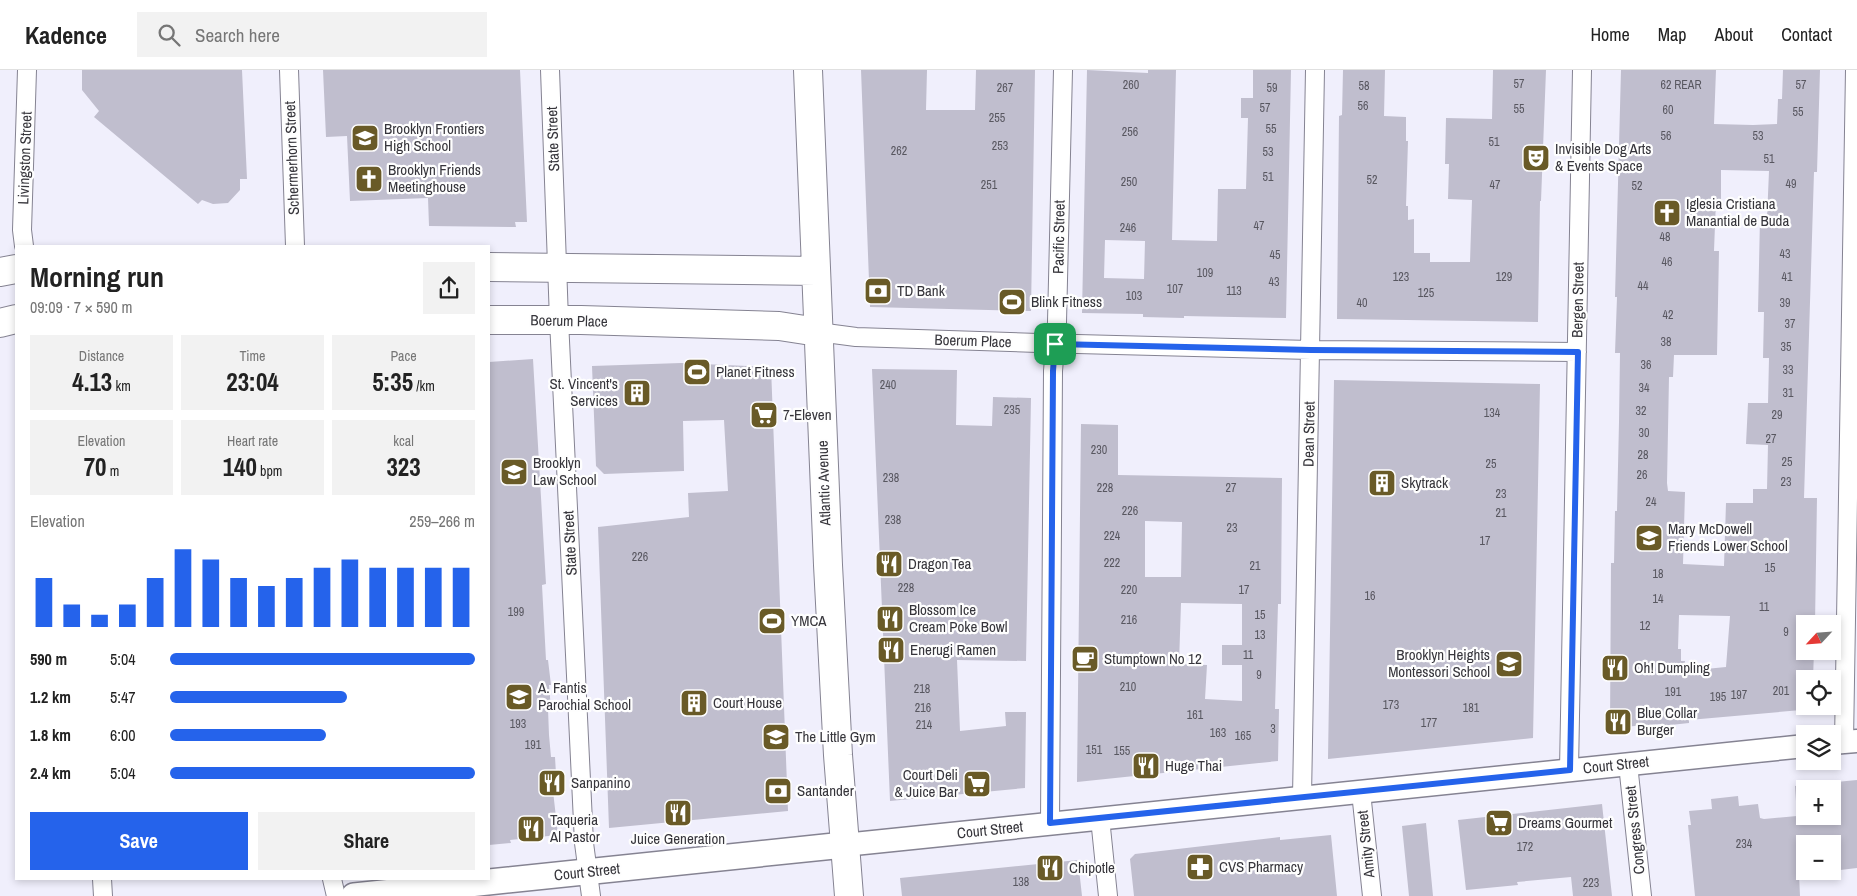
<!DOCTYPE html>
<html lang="en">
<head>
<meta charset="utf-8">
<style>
  body { margin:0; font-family:"Archivo Narrow",sans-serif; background:#f2f2f2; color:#222; height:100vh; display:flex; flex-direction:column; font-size:19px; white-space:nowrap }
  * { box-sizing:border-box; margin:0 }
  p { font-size:16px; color:#767676 }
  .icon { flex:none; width:28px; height:28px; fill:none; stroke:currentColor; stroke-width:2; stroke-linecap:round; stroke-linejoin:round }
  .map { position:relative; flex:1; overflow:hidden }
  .drawer { position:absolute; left:15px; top:175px; width:475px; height:635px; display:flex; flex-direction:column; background:#fff; border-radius:0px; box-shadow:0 2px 8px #0003 }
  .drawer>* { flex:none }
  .needle { width:32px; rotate:244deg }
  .controls { position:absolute; left:1796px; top:545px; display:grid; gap:10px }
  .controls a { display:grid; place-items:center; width:45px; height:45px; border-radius:0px; background:#fff; box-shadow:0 2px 8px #0003; font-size:25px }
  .pin { position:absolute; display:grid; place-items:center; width:42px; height:42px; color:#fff; margin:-21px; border-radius:10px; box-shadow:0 2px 8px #0006 }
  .round { display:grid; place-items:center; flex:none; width:52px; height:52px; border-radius:0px; background:#f2f2f2 }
  .summary { display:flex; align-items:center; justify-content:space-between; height:85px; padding:0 15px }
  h1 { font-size:28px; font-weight:700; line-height:38px }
  .figures { display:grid; grid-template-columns:repeat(3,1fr); gap:8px; height:85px; padding:5px 15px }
  .figures div { display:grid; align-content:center; border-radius:0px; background:#f2f2f2; text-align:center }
  .figures b { font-size:25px; font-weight:700 }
  .figures small { font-size:14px; font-weight:400 }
  .figures p { font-size:14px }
  .chart { height:140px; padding:10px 15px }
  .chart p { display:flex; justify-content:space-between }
  .chart svg { width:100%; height:90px; margin-top:5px; stroke:#2563eb; stroke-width:6 }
  .action { display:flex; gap:10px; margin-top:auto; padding:10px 15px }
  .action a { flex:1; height:58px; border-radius:0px; background:#2563eb; color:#fff; font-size:20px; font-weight:700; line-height:58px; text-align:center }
  .action a+a { background:#f2f2f2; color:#222 }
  ul { padding:0 15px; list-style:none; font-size:16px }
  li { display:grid; grid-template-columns:80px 60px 1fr; align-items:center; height:38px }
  li i { height:12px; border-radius:6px; background:#2563eb }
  header { display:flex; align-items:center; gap:30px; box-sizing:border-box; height:70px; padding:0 25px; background:#fff; border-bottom:1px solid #e0e0e0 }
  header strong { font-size:24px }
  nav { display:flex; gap:28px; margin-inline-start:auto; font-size:18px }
  .search { width:350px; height:45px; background:#f2f2f2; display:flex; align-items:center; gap:12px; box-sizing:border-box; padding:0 18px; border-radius:0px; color:#767676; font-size:19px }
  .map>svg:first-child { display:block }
</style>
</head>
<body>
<header>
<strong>Kadence</strong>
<div class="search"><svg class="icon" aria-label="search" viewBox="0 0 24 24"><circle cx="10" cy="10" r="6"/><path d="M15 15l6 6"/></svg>Search here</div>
<nav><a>Home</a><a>Map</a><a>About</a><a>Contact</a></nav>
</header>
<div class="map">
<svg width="1857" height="826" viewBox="0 0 1857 826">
  <rect width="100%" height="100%" fill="#f0effc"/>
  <path fill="#c0bece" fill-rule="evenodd" d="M82,0h160l5,109h-7v11l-12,13 -15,1 -11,-4 -4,4 -104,-87 5,-6 -17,-21z
    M323,0h197l7,152h-12l1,5 -87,-1 -1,-28 -78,3 -3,-65 -21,1z
    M861,0h66l-1,40h49l1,-40h59l-4,241 -161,-4z
    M1087,0l61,3v-3h28l-4,170 45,1 1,-52h28l2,-71h-7v-20h12v-28h38l-5,248 -102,-2v2l-41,-1v-3l-61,-1zM1105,170l40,1 -1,38 -40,-1z
    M1343,0h42l-1,46 22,1v24h2l-2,65h2v14l6,-1v34h16v9h40l2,-62 -24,-1 1,-35h-4l1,-46 46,1 1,-49h53l-5,131h-1l-2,121 -201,-3 2,-203 3,-1z
    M1621,0h95l-2,54 39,1 24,-1 1,-25h4l1,-29h37l-3,102h-3l-10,326h13l-2,126h-10v27h9l-1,28h-8v27h8v3l-124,11v3l-28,3 -1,-2 -50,4 1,-165h3l1,-52h2l2,-89 1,-69h-5l2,-56h-2zM1721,100l48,1 -2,47h-7l-2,94h6l-1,46h6l-1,45h-20l-2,41 22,1 -1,44h-14v14h-27l-2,63 -41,-2 2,-72 -17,-1 -1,-8 2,-106h4l1,-22h43l2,-104h-5l1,-26 1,-24h5zM1679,545l51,1 -4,51 -41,4v-10h-4v-12h-3z
    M533,289l13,225 -4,1 4,75h2l3,25h-2l2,24h-3l1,26 2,22h4l2,34h-4l5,44 -48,5 1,3 -22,2v-483z
    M681,293l90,4 17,444 -179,17 -11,-301 91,-10 -1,-24 40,-2 -4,-71 -41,1 1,50 -80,3 -8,-8 -4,-100z
    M872,299l85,1 -1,55 36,1 1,-29 38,1 -5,263 -69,-1 3,71 46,-5 -1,-14h21l-1,76 -135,13z
    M1334,310l206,4 -7,354 -205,21z
    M1081,354l37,1v50l164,3 -1,126h-3l-3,105h4l-1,52 -201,21zM1145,451l37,1 -1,55h-36zM1181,533l61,1v41h-20v20h20v36l-37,-2 2,-34 -28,-1z
    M1857,710v88l-25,3v-27h-27v27l17,2 -23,1 1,22h-105l-7,-71h3l-2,-14 23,-2 -1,-10 27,-3 1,10 19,-2 2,14 4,1 33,-3 -2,-30zM1805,719h27v27h-27z
    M1602,734l10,92h-39l-2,-19 -54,5 1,3 -52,5 -8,-70z
    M1426,753l7,73h-24l-7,-70z
    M1331,765l6,61h-203l-4,-37 5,-5 145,-17v3z
    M1078,790l4,36h-180l-2,-18z"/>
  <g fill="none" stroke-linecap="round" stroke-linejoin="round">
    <defs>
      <path id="minor" d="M289,0l6,176
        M550,0l9,250 25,523 7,53
        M24,176l-2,-16 5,-160
        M818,262l38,5 182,6 273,7 266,2
        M1844,672l11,-672
        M1628,694l14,132
        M1569,700l13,-700
        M1361,722l11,104
        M1302,727l13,-727
        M1100,748l8,78
        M1050,753l3,-452 4,-49 6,-252
        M102,809l1,17
        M332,809l4,17"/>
      <path id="tertiary" d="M1832,673l25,-2
        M844,775l961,-99"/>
      <path id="secondary" d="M354,826l490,-51"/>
      <path id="primary" d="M808,0l20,495 10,190 11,141
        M489,197l327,4
        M0,202l16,-3
        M489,250h92l198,6 39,6
        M0,253l16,-4"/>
    </defs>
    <use href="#minor" stroke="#858392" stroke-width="20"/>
    <use href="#tertiary" stroke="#858392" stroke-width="25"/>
    <use href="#secondary" stroke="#858392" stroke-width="28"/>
    <use href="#primary" stroke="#858392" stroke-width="30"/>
    <use href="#minor" stroke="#fff" stroke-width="18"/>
    <use href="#tertiary" stroke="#fff" stroke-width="22"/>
    <use href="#secondary" stroke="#fff" stroke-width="25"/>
    <use href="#primary" stroke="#fff" stroke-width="28"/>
  </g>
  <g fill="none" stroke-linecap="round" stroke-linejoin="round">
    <defs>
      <path id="route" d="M1055,274l256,6 267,2 -8,418 -520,53 3,-452z"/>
    </defs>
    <use href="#route" stroke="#fff" stroke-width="10"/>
    <use href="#route" stroke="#2563eb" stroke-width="6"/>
  </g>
  <defs>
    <symbol id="school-square" viewBox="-11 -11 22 22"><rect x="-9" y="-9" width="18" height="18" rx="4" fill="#695a27" stroke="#fefefe"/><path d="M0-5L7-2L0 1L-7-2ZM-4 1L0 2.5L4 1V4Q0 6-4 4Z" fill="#fff"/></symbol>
    <symbol id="theatre-square" viewBox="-11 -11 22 22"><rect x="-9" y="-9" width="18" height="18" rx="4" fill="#695a27" stroke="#fefefe"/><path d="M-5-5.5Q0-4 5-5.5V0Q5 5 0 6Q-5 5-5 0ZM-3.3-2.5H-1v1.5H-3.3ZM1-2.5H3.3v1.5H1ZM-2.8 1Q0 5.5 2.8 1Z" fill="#fff"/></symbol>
    <symbol id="church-square" viewBox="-11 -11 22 22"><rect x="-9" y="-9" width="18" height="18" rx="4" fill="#695a27" stroke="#fefefe"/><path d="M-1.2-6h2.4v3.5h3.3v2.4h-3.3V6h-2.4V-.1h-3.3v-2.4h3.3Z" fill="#fff"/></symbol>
    <symbol id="bank-square" viewBox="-11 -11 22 22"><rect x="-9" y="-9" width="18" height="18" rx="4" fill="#695a27" stroke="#fefefe"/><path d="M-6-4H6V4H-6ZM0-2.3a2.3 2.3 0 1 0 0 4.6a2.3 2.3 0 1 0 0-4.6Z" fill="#fff"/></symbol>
    <symbol id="stadium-square" viewBox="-11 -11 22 22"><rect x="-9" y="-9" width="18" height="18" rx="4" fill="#695a27" stroke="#fefefe"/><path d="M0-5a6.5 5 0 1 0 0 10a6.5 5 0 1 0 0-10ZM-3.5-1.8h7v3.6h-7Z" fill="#fff"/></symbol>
    <symbol id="building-square" viewBox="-11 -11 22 22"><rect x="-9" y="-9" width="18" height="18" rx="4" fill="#695a27" stroke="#fefefe"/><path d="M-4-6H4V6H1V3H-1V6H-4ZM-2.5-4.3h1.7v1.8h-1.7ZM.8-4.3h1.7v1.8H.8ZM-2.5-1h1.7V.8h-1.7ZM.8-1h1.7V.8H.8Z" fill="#fff"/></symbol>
    <symbol id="supermarket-square" viewBox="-11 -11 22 22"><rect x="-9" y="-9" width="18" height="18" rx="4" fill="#695a27" stroke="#fefefe"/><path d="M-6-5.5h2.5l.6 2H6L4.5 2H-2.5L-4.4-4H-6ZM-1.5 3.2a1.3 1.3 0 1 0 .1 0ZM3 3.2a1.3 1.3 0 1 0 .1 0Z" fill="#fff"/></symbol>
    <symbol id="university-square" viewBox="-11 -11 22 22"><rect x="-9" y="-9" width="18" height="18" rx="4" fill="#695a27" stroke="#fefefe"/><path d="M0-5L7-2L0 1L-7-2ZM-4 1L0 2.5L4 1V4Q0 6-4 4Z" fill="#fff"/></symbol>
    <symbol id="restaurant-square" viewBox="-11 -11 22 22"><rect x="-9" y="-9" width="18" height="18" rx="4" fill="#695a27" stroke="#fefefe"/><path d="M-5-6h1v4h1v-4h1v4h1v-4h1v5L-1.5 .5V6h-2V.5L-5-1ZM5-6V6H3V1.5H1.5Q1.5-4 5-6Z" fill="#fff"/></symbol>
    <symbol id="cafe-square" viewBox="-11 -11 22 22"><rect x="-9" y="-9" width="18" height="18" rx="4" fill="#695a27" stroke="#fefefe"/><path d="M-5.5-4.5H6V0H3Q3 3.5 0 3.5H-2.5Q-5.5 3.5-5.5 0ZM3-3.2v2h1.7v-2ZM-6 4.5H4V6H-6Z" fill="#fff"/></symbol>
    <symbol id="pharmacy-square" viewBox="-11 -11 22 22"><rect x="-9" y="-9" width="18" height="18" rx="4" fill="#695a27" stroke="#fefefe"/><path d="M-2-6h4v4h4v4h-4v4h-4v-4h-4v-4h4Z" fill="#fff"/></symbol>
  </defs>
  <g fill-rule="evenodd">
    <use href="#school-square" x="349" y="52" width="32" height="32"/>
    <use href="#theatre-square" x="1520" y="72" width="32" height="32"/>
    <use href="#church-square" x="353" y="93" width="32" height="32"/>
    <use href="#church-square" x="1651" y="127" width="32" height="32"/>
    <use href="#bank-square" x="862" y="205" width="32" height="32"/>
    <use href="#stadium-square" x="996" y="216" width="32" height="32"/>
    <use href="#stadium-square" x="681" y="286" width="32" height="32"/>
    <use href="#building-square" x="621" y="307" width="32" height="32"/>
    <use href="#supermarket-square" x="748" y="329" width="32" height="32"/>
    <use href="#university-square" x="498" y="386" width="32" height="32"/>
    <use href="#building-square" x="1366" y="397" width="32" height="32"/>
    <use href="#school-square" x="1633" y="452" width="32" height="32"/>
    <use href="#restaurant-square" x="873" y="478" width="32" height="32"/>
    <use href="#restaurant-square" x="874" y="533" width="32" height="32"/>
    <use href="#stadium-square" x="756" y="535" width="32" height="32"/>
    <use href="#restaurant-square" x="875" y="564" width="32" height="32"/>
    <use href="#cafe-square" x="1069" y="573" width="32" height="32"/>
    <use href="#school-square" x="1493" y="578" width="32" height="32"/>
    <use href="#restaurant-square" x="1599" y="582" width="32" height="32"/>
    <use href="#school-square" x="503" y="611" width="32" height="32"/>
    <use href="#building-square" x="678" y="617" width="32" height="32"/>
    <use href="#restaurant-square" x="1602" y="636" width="32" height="32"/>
    <use href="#school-square" x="760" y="651" width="32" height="32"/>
    <use href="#restaurant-square" x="1130" y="680" width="32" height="32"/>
    <use href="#restaurant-square" x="536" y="697" width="32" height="32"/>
    <use href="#supermarket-square" x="961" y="698" width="32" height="32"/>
    <use href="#bank-square" x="762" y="705" width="32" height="32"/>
    <use href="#restaurant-square" x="662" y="727" width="32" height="32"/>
    <use href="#supermarket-square" x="1483" y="737" width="32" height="32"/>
    <use href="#restaurant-square" x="515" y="743" width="32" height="32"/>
    <use href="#pharmacy-square" x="1184" y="781" width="32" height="32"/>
    <use href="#restaurant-square" x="1034" y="782" width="32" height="32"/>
  </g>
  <g text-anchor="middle" stroke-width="4.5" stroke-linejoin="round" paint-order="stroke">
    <g font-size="12" fill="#585760">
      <text x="1519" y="18">57</text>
      <text x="1131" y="19">260</text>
      <text x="1681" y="19">62 REAR</text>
      <text x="1801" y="19">57</text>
      <text x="1364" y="20">58</text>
      <text x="1005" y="22">267</text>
      <text x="1272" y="22">59</text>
      <text x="1363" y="40">56</text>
      <text x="1265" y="42">57</text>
      <text x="1519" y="43">55</text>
      <text x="1668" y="44">60</text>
      <text x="1798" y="46">55</text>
      <text x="997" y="52">255</text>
      <text x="1271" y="63">55</text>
      <text x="1130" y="66">256</text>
      <text x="1666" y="70">56</text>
      <text x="1758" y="70">53</text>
      <text x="1494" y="76">51</text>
      <text x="1000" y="80">253</text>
      <text x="899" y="85">262</text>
      <text x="1268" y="86">53</text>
      <text x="1769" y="93">51</text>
      <text x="1268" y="111">51</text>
      <text x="1372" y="114">52</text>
      <text x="1129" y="116">250</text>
      <text x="1791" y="118">49</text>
      <text x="989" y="119">251</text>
      <text x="1495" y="119">47</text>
      <text x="1637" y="120">52</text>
      <text x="1259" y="160">47</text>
      <text x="1128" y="162">246</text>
      <text x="1665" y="171">48</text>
      <text x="1785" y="188">43</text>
      <text x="1275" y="189">45</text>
      <text x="1667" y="196">46</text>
      <text x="1205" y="207">109</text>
      <text x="1401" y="211">123</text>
      <text x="1504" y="211">129</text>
      <text x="1787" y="211">41</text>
      <text x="1274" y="216">43</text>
      <text x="1643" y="220">44</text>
      <text x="1175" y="223">107</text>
      <text x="1234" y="225">113</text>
      <text x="1426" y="227">125</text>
      <text x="1134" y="230">103</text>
      <text x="1362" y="237">40</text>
      <text x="1785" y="237">39</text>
      <text x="1668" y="249">42</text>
      <text x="1790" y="258">37</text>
      <text x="1666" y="276">38</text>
      <text x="1786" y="281">35</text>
      <text x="1646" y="299">36</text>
      <text x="1788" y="304">33</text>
      <text x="888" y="319">240</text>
      <text x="1644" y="322">34</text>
      <text x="1788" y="327">31</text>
      <text x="1012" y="344">235</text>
      <text x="1641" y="345">32</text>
      <text x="1492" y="347">134</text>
      <text x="1777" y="349">29</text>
      <text x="1644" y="367">30</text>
      <text x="1771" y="373">27</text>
      <text x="1099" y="384">230</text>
      <text x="1643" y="389">28</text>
      <text x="1787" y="396">25</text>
      <text x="1491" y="398">25</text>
      <text x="1642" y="409">26</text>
      <text x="891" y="412">238</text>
      <text x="1786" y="416">23</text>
      <text x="1105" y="422">228</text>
      <text x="1231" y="422">27</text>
      <text x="1501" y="428">23</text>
      <text x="1651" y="436">24</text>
      <text x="1130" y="445">226</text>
      <text x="1501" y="447">21</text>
      <text x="893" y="454">238</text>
      <text x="1232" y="462">23</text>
      <text x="1112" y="470">224</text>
      <text x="1485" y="475">17</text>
      <text x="640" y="491">226</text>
      <text x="1112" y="497">222</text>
      <text x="1255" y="500">21</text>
      <text x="1770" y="502">15</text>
      <text x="1658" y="508">18</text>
      <text x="906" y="522">228</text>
      <text x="1129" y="524">220</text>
      <text x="1244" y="524">17</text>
      <text x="1370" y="530">16</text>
      <text x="1658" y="533">14</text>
      <text x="1764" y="541">11</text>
      <text x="516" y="546">199</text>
      <text x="1260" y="549">15</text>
      <text x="1129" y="554">216</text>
      <text x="1645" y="560">12</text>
      <text x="1786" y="566">9</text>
      <text x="1260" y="569">13</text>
      <text x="1248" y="589">11</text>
      <text x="1259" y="609">9</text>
      <text x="1128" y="621">210</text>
      <text x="922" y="623">218</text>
      <text x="1781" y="625">201</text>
      <text x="1673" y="626">191</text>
      <text x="1739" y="629">197</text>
      <text x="1718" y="631">195</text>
      <text x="1391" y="639">173</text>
      <text x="923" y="642">216</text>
      <text x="1471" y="642">181</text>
      <text x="1195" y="649">161</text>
      <text x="1429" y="657">177</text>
      <text x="518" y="658">193</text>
      <text x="924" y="659">214</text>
      <text x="1273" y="663">3</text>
      <text x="1218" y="667">163</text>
      <text x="1243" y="670">165</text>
      <text x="533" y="679">191</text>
      <text x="1094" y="684">151</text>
      <text x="1122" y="685">155</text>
      <text x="1744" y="778">234</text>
      <text x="1525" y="781">172</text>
      <text x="1021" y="816">138</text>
      <text x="1591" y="817">223</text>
    </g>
    <g font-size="15" fill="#36353b" stroke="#fefefe" text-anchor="start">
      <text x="384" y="64">Brooklyn Frontiers<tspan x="384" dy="17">High School</tspan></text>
      <text x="1555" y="84">Invisible Dog Arts<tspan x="1555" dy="17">&amp; Events Space</tspan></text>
      <text x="388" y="105">Brooklyn Friends<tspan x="388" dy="17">Meetinghouse</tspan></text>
      <text x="1686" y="139">Iglesia Cristiana<tspan x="1686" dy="17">Manantial de Buda</tspan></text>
      <text x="897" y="226">TD Bank</text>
      <text x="1031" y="237">Blink Fitness</text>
      <text x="716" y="307">Planet Fitness</text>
      <text x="618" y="319" text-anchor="end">St. Vincent's<tspan x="618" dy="17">Services</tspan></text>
      <text x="783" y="350">7-Eleven</text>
      <text x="533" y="398">Brooklyn<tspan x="533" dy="17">Law School</tspan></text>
      <text x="1401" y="418">Skytrack</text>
      <text x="1668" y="464">Mary McDowell<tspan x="1668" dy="17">Friends Lower School</tspan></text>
      <text x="908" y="499">Dragon Tea</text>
      <text x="909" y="545">Blossom Ice<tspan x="909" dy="17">Cream Poke Bowl</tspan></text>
      <text x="791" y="556">YMCA</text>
      <text x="910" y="585">Enerugi Ramen</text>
      <text x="1490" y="590" text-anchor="end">Brooklyn Heights<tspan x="1490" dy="17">Montessori School</tspan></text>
      <text x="1104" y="594">Stumptown No 12</text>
      <text x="1634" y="603">Oh! Dumpling</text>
      <text x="538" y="623">A. Fantis<tspan x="538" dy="17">Parochial School</tspan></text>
      <text x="713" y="638">Court House</text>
      <text x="1637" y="648">Blue Collar<tspan x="1637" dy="17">Burger</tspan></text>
      <text x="795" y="672">The Little Gym</text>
      <text x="1165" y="701">Huge Thai</text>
      <text x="958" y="710" text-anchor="end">Court Deli<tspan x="958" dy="17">&amp; Juice Bar</tspan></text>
      <text x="571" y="718">Sanpanino</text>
      <text x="797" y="726">Santander</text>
      <text x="550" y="755">Taqueria<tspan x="550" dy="17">Al Pastor</tspan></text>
      <text x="1518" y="758">Dreams Gourmet</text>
      <text x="678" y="774" text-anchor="middle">Juice Generation</text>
      <text x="1219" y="802">CVS Pharmacy</text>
      <text x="1069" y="803">Chipotle</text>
    </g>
    <g font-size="15" fill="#36353b" stroke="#fefefe">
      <text transform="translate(553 69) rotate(-92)" y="5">State Street</text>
      <text transform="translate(25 88) rotate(-88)" y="5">Livingston Street</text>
      <text transform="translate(292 88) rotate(-92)" y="5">Schermerhorn Street</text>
      <text transform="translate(1059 167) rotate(-89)" y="5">Pacific Street</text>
      <text transform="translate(1578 230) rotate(-89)" y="5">Bergen Street</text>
      <text transform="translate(569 251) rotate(1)" y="5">Boerum Place</text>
      <text transform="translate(973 271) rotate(2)" y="5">Boerum Place</text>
      <text transform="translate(1309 364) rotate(-89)" y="5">Dean Street</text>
      <text transform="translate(824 413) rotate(-92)" y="5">Atlantic Avenue</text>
      <text transform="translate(570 473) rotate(-93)" y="5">State Street</text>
      <text transform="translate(1616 695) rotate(-6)" y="5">Court Street</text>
      <text transform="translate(990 760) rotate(-6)" y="5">Court Street</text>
      <text transform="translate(1635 760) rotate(-96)" y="5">Congress Street</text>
      <text transform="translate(1366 774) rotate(-96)" y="5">Amity Street</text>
      <text transform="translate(587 802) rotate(-6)" y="5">Court Street</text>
    </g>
  </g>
</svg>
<div class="controls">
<a><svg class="needle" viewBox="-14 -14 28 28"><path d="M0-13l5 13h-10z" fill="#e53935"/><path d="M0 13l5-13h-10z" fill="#767676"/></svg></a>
<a><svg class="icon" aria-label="locate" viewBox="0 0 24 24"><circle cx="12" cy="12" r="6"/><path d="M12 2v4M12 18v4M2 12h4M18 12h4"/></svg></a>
<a><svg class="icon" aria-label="layers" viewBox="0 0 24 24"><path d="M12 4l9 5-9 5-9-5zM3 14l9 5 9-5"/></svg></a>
<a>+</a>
<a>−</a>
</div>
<div class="pin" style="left:1055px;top:274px;background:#1e9e55"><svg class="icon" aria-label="arrive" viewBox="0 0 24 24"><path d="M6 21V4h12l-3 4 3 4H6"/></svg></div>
<section class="drawer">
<div class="summary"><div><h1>Morning run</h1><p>09:09 · 7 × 590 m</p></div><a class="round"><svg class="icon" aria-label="share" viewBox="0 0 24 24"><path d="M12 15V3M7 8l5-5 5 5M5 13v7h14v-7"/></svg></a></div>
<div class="figures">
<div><p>Distance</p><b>4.13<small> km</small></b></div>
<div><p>Time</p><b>23:04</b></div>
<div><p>Pace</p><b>5:35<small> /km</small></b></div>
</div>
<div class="figures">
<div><p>Elevation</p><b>70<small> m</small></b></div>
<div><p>Heart rate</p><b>140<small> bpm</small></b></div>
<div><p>kcal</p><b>323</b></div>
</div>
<div class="chart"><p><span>Elevation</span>259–266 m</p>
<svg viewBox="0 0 160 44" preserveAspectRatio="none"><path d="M5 44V20M15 44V33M25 44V38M35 44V33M45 44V20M55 44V6M65 44V11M75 44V20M85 44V24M95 44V20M105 44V15M115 44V11M125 44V15M135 44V15M145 44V15M155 44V15"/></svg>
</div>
<ul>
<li><b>590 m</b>5:04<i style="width:100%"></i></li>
<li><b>1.2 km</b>5:47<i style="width:58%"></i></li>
<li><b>1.8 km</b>6:00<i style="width:51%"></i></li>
<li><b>2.4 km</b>5:04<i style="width:100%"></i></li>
</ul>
<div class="action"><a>Save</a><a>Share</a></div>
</section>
</div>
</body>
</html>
